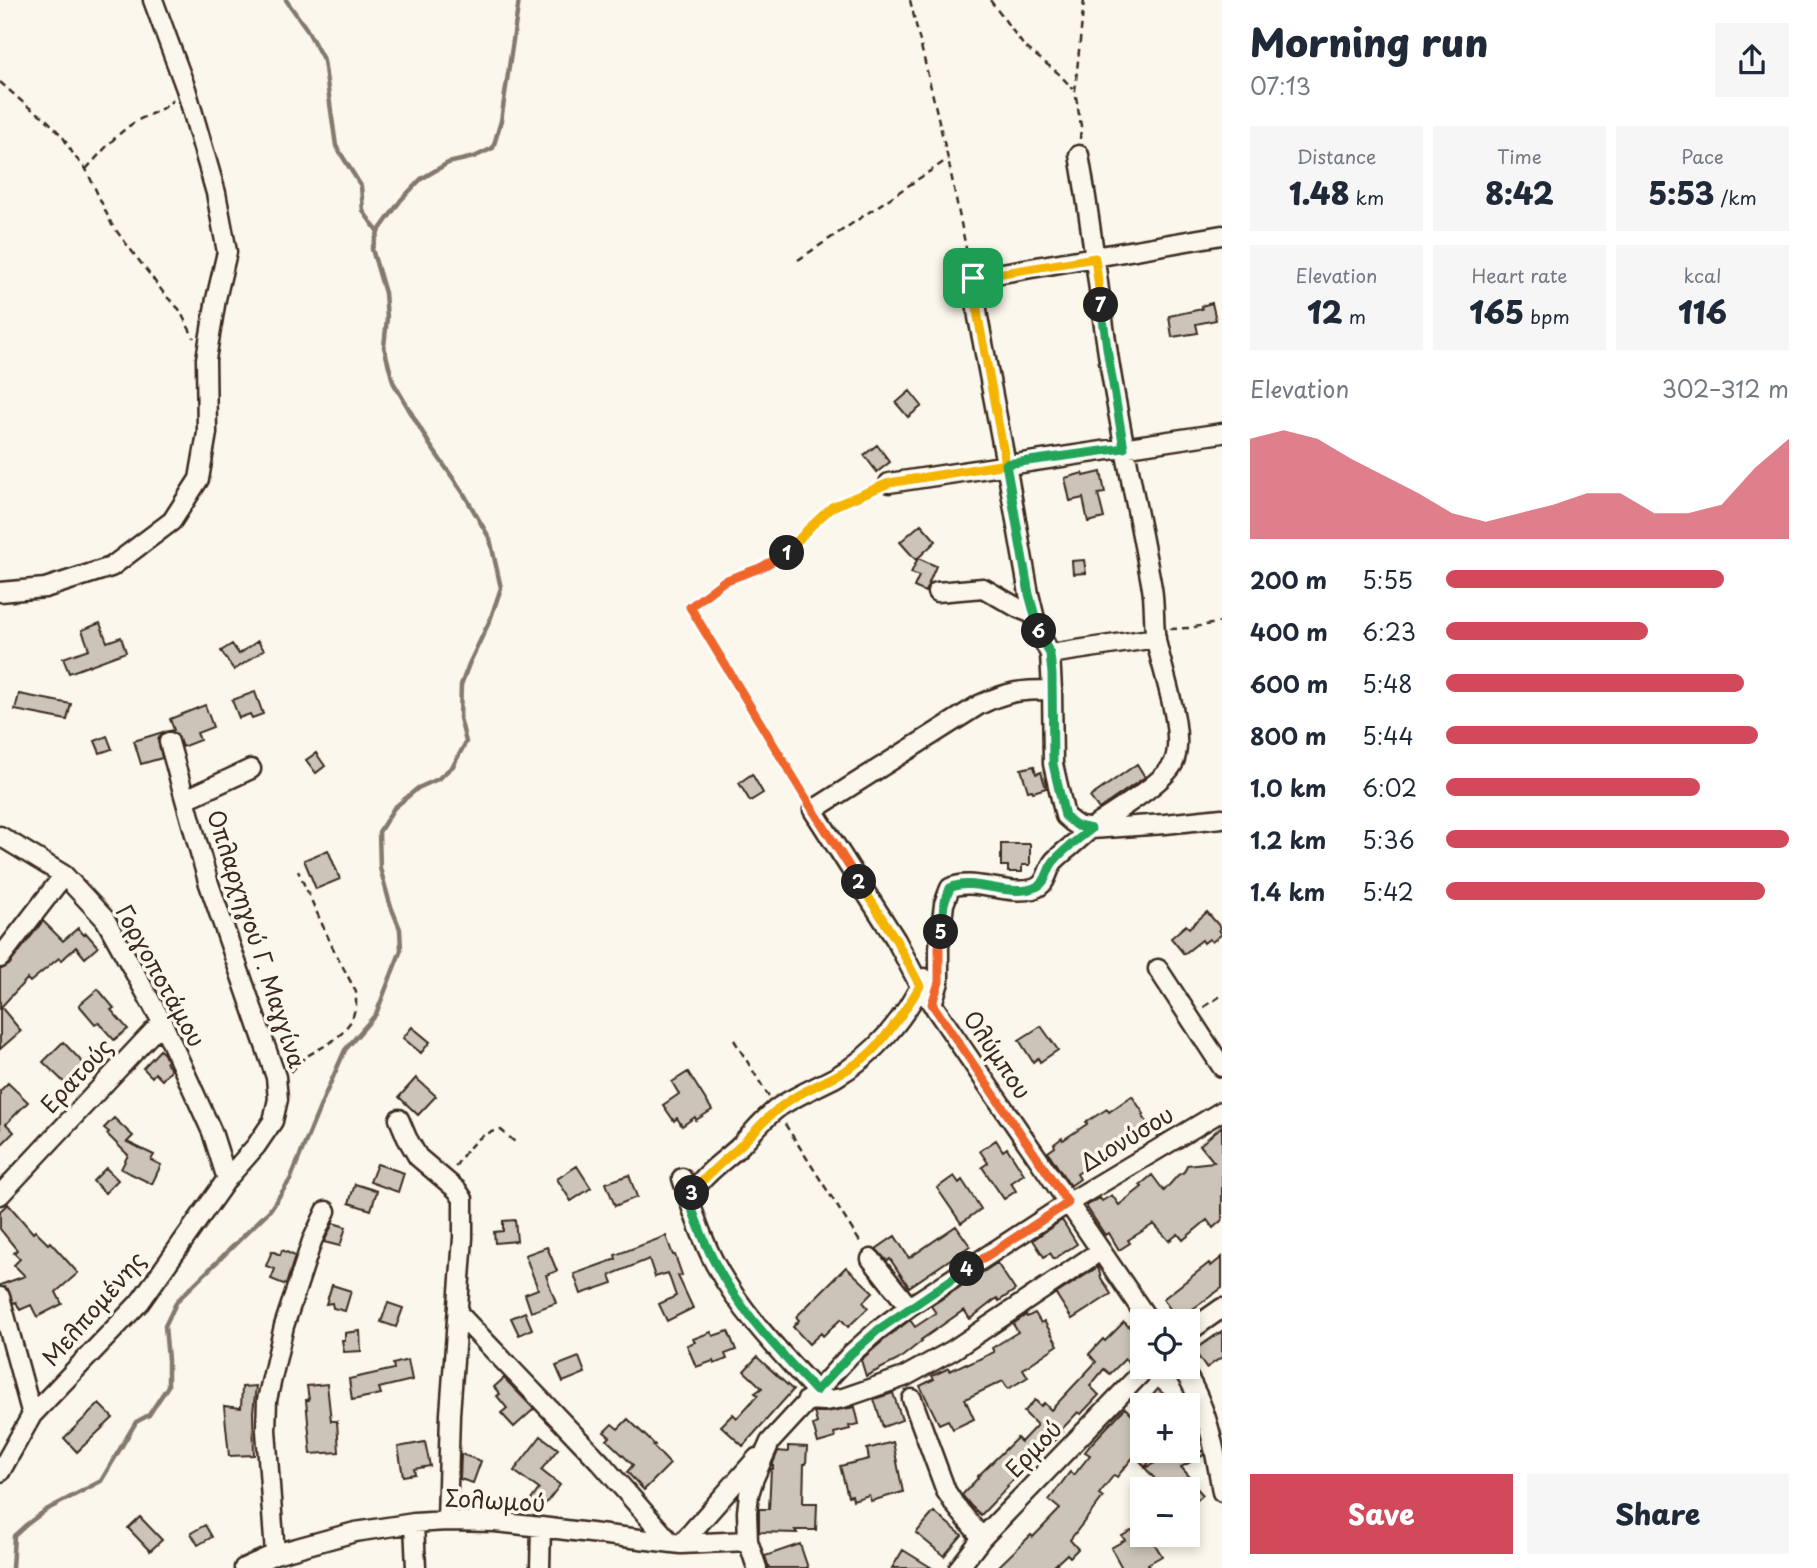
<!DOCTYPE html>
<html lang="en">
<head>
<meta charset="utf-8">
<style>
  body { margin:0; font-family:"Playpen Sans",sans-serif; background:#f6f6f7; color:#1f2937; height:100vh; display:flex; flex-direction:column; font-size:26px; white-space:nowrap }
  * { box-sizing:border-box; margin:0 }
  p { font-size:23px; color:#747a83 }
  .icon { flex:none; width:38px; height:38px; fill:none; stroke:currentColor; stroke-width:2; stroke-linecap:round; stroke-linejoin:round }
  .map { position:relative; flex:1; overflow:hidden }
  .panel { display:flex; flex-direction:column; background:#fff; width:595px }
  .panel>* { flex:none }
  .buttons { position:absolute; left:1130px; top:1309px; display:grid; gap:14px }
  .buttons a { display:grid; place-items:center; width:70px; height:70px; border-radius:0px; background:#fff; box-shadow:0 4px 10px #0003; font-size:35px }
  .pin { position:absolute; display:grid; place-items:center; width:60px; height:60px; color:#fff; margin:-30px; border-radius:14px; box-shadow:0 4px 10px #0006 }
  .km { position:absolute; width:35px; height:35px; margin:-18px; border-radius:50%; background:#222; color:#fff; font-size:19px; line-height:35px; text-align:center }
  .round { display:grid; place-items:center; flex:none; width:74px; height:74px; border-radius:0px; background:#f6f6f7 }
  .summary { display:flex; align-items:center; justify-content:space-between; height:119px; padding:0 28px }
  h1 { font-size:38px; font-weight:800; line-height:52px }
  .metrics { display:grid; grid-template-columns:repeat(3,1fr); gap:10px; height:119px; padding:7px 28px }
  .metrics div { display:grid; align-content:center; border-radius:0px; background:#f6f6f7; text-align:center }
  .metrics b { font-size:30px; font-weight:800 }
  .metrics small { font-size:19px; font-weight:400 }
  .metrics p { font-size:19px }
  .chart { height:196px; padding:14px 28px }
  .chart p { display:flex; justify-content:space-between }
  .chart svg { width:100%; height:126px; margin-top:7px; fill:#d1495b; opacity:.7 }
  .primary-button { display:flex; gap:14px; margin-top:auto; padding:14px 28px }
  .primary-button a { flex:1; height:80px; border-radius:0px; background:#d1495b; color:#fff; font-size:28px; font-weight:800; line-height:80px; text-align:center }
  .primary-button a+a { background:#f6f6f7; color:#1f2937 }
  ul { padding:0 28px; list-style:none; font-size:23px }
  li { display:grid; grid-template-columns:112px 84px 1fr; align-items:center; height:52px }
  li i { height:18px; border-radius:9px; background:#d1495b }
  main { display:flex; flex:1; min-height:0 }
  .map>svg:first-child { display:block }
</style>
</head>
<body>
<main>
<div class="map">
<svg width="1222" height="1568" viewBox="0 0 1222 1568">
  <rect width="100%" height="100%" fill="#fbf7ec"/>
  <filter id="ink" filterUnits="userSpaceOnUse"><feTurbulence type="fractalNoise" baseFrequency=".0143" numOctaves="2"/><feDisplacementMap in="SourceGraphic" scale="14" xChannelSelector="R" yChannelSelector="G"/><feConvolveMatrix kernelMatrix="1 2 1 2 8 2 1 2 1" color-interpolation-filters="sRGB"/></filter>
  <g filter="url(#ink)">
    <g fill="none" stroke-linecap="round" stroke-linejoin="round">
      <path stroke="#85796d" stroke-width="4.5" d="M286,0l20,28 18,33 12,85 25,40 2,25 15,21
        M12,1568l2,-32 12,-11 20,-15 55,-29 35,-59 13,-7 19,-29v-26l-3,-34 12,-25 93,-91 20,-30 35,-85 20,-45 31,-36 25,-64 -1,-21 -10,-25 -10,-36 -1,-36 15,-24 24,-20 20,-9 15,-13 13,-24 -6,-24 1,-33 8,-21 21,-44 11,-32 -11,-49 -26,-45 -34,-49 -37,-63 -9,-35 3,-29 -2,-25 -13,-44 6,-17 23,-32 20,-21 27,-16 26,-6 19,-9 8,-27 18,-121"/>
    </g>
    <path fill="#ccc4b9" stroke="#3b2a1e" stroke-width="2" d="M1212,303l4,17 -20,4 2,9 -26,4 -3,-21 33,-7 -1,-3z
      M910,391l12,15 -14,11 -12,-14z
      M877,445l13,17 -13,10 -13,-17z
      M1101,472l4,21 -7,1 6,24 -16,4 -5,-24 -13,3 -5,-23 18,-5 1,3z
      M921,524l15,17 -20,19 -16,-18z
      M918,558l18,8 -11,26 -11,-5 5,-11 -8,-3z
      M1084,560l2,13 -13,1 -1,-13z
      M100,623l7,19 14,-5 5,15 -57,21 -6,-15 26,-9 -7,-19z
      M258,641l6,9 -30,20 -13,-19 11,-7 7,10z
      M255,692l8,22 -11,4 -2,-4 -11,4 -7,-18z
      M19,694l52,10 -4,16 -52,-10z
      M205,705l8,22 -16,6 3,7 -18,7 -5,-13 -8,-3 5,-1 -4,-11z
      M163,732l-5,8 4,18 -21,6 -7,-23z
      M107,736l5,13 -12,4 -5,-12z
      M316,753l9,13 -9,7 -10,-13z
      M1137,764l8,13 -46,32 -9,-12z
      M1034,766l2,8 5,-2 5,16 -13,4 -1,-2 -4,1 -7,-22z
      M752,774l11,19 -13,8 -11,-18z
      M1001,844h29v21h-8v7h-14v-6h-7z
      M328,850l12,29 -24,10 -12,-29z
      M1207,912l14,16 -2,2 3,4 -10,8 -3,-3 -5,4 -2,-3 -18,14 -13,-16 15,-13 3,3z
      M43,921l20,20 15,-13 6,7 2,-2 12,14 -13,11 -9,-11 -15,14 -2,-3 -29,24 -3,-3 -26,28 20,24 -21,18v-79l9,-5z
      M98,989l16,19 -3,2 17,19 -14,11 -16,-18 -3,2 -16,-19z
      M1041,1026l17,24 -18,12 -2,-4 -5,4 -14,-22z
      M412,1027l18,15 -9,11 -18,-15z
      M63,1042l25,26 -19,19 -26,-25z
      M160,1050l4,4 3,7 -1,1 5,8 -9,10 -7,-7 -3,4 -9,-9z
      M688,1072l24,38 -16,10 -1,-3 -13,9 -5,-8 -3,3 -11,-16 16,-11 -7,-12z
      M416,1078l20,18 -18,19 -19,-18z
      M8,1083l20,19 -22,22 8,8 -14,14v-55z
      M1132,1096l12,18 -2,1 12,17 -14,9 -2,-2 -25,16 -2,-3 -34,22 3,5 -10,7 -22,-34 7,-5 -1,-3 8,-6 1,2 24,-16 -1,-2 21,-13 2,3z
      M114,1118l19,18 -6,6 27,13 -3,5 10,5 -9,19 -31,-15 7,-14 -21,-21 2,-2 -5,-4z
      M1222,1126v94l-9,8 -6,-8 -24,20 -5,-6 -9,7 -15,-17 -26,16 2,3 -11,7 -10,-17 -4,2 -19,-29 14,-8 2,3 10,-6 7,10 23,-18 -2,-2 12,-10 12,16 14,-16 6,-3 3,-7 27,-3 -14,-17z
      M996,1140l7,11 4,-3 17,26 -13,9 5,8 -12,8 -22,-32 6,-4 -8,-12z
      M377,1164l27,9 -6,19 -28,-10z
      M577,1166l14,22 -20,13 -14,-22z
      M106,1168l12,12 -13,13 -12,-12z
      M629,1175l8,22 -22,9 -9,-23z
      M954,1176l5,7 3,-3 19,29 -20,14 -24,-35z
      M355,1184l22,7 -6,19 -22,-7z
      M8,1204l25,29 2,-2 13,13 2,-2 28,31 -22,19 6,12 -25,13 -6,-12 -11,5 -4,-8 -3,1 -5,-14 -8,-4 25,-9 -11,-11 6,-6 -6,-6 3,-3 -17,-21v-18z
      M515,1220l2,21 -22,2 -1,-11 9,-1v-10z
      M1062,1220l15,24 -23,15 -4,-6 -6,4 -11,-17z
      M333,1223l13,4 -6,19 -16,-4z
      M956,1226l14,20 -61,41 -19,-28 -3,2 -11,-12 19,-13 14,22z
      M666,1236l7,19h2l7,20 -4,1 15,32 -26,13 -8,-17 17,-8 -8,-23 -13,4 -6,-18 -39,16 3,8 -32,11 -7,-20 42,-15 -1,-4z
      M547,1247l10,24 -11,4 10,28 -25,9 -6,-18 13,-5 -13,-34z
      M282,1250l13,6 -9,29 -15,-6 4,-10 -9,-3 6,-15 8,4z
      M1222,1257v31l-42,30 -5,-7 -2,2 -10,-14 46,-36 2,3z
      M997,1263l18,27 -16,11 -2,-3 -27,21 -6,-9 -43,30 1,1 -24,19 -32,16 -5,-16 24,-21 25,-19 5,7 21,-14 -5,-7z
      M846,1267l27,25 -10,10 5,6 -20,19 -7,-8 -18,17 -2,-3 -12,11 -16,-17 6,-7 -3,-3z
      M1098,1267l3,11 10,16 -39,25 -16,-25z
      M332,1285l19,6 -6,20 -12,-3 -1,-5 -6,1z
      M388,1303l15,5 -7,19 -15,-5z
      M525,1312l7,17 -13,6 -8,-17z
      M1035,1313l6,10 3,-2 14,24 -35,24 5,8 -20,12 -5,-8 -38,18 9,20 -21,10 -5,-9 -9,4 -19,-38 14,-7 -2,-3 17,-8 1,3 16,-8 1,2 27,-13 -2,-4 26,-16 -5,-8 13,-9 1,2z
      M1124,1322l19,18v7l-15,15 -3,-3 -15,15 -6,-5 -14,17 9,9 -18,19 -3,-2 -17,18 2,2 -56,54 1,1 -27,28 -10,-9 -9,-11 16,-17 -1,-1 40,-39 4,4 16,-17 -13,-13 11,-12 6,6 3,-3 7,7 45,-48 -7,-8 14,-15 2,2z
      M360,1331l1,20 -17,1 -2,-12h3v-7z
      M728,1331l8,19 -11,4 2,5 -13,5 -1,-3 -17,6 -9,-22 8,-3 -2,-3 18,-7 2,4z
      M1222,1331v26l-16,11 -12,-18z
      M579,1357l6,16 -22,9 -7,-16z
      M757,1357l36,33 -50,56 -22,-20 12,-12 4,4 21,-23 -3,-2 7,-5 -18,-17z
      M408,1360l4,20 -33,8 2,6 -29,6 -3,-21 45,-10 -1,-5z
      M504,1378l30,31 -20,18 -13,-14 6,-5 -10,-12 3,-2 -6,-7z
      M327,1384l4,37h6l2,31 -28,2 -5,-54h3l-2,-14z
      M256,1386l-3,26 1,43 -25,1 -5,-50 17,2 1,-21z
      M1158,1389l18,16h-32z
      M893,1393l9,27 -19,7 -9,-28z
      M99,1404l14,14 -36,34 -13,-14z
      M1143,1406v45h17l-15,16 -10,-12 -18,22 -3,-2 -15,19 4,3 -33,43 8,9 -8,8 -3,-3 -15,14h-55l34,-33 2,2 27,-28 -11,-9 21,-28 4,3 16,-20 -5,-3 7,-9 33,-35 8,8z
      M855,1407l4,17 -10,2 1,3 -16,4 1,5 -17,5 -5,-18 4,-2 -3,-11h12z
      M628,1419l27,26 -2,1 17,18 -26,26 -17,-18 6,-7 -26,-25 3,-3 -6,-5 8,-8 6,5z
      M541,1436l17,13 -17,21 19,15 -18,23 -11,-8 8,-11 -25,-18z
      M425,1442l5,24 -16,3 1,5 -12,2 -5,-29z
      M893,1442l10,50 -32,9 -2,-6 -16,5 -1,-5 -4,1 -8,-30 29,-7 -2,-10z
      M788,1446l19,1 -1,17h-2l-1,39h14l-1,27h-21l2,3 -38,-1v-23h10l2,-40h2v-6l5,-12 10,1z
      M1178,1451h25l1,4 -23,12 15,17 -2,1 9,10 -15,13v-19h-24l-19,-21z
      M461,1454l20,7 -8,22 -13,-4z
      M934,1512l28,23 -18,21 -28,-23z
      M140,1517l22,23 -12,11 -22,-23z
      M1143,1524v11h6l13,21 -14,8 3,4h-29l-11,-20 14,-8 -3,-4z
      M205,1525l7,12 -14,8 -7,-12z
      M800,1544l8,24h-39l-4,-12z
      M903,1550l29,18h-40z"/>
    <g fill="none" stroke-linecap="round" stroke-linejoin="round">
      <defs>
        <path id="minor" d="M889,483l333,-50
          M0,592l45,-4 66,-21 61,-46 27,-42 8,-46 -1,-74 10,-60 11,-47 -11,-59 -30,-104 -33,-89
          M937,592l46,-4 35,20 15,6
          M1156,638l-106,16 -13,-27 -8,-33 -23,-130 -28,-147 -5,-39 249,-43
          M1050,654l2,36c-33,0 -43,1 -73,15l-166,105 83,130 24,46 229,335
          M1052,690l1,74 12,52 7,6 6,4 13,3 74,-5 57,-6
          M186,799l65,-30
          M0,836l64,39 41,44 57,103 50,110 15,47
          M0,958l64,-83
          M1158,969l64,98
          M932,1004l7,-22v-35l5,-43 6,-16c21,-11 57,8 83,1 15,-4 13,-18 21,-28 5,-5 11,-10 16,-14 8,-7 16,-14 24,-21 20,-14 68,-42 79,-62 14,-28 -11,-93 -17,-124 -3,-17 -1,-35 -4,-52 -14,-78 -32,-156 -44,-234 -10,-66 -17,-133 -29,-199
          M399,1119l8,19 11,19 39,33 6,9v39l-13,176 -3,107
          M682,1178c9,29 19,59 33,86 26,48 64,87 101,127
          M0,1195l162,-173
          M688,1198c7,-9 13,-18 21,-25 10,-10 22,-18 32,-28 12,-13 23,-27 38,-38 18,-12 38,-20 57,-30 38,-22 70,-59 88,-99
          M871,1259l38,48
          M0,1297l32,118
          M458,1313l143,150 69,79
          M1188,1332l34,-24
          M1181,1367c26,36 34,82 41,125
          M912,1399l34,92 9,14 27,33
          M807,1400l17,1 19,-3 61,-21 49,-27 147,-99
          M0,1472l32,-57 108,-113 87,-123 29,-33 17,-25 5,-22 -2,-22 -68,-196 -39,-139
          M414,1523l2,45
          M681,1544l76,-86
          M275,1554l-9,-124 1,-30 17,-74 28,-85 14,-30
          M244,1568l31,-14 80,-22 59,-9 33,-2 48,1 46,5 140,17 67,-3
          M540,1568l1,-41
          M757,1568l-9,-27 -1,-29 2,-18 5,-16 16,-36 81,-88 27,-24 31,-23 159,-104 154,-92
          M959,1568l23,-30 165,-171"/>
      </defs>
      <use href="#minor" stroke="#3b2a1e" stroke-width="23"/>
      <path stroke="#3b2a1e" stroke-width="2.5" stroke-dasharray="7 5" stroke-linecap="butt" d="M910,0l38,159 21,104
        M990,0l34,46 34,27 15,16
        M0,82l27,24 17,11 19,20 12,20 11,12 26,56 54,71 13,13 15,29
        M1080,139l1,-13 -6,-35 9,-91
        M86,169c16,-17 30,-35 49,-47 15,-9 24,-9 38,-22
        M798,260l150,-101
        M1170,629l19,-1 33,-6
        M804,795l-114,-188 34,-26 36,-13 25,-14 23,-25 24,-22 41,-18
        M1204,1007l18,-12
        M734,1040l35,57
        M291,1072l14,-15 25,-14 11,-9 11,-14 4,-15v-13l-24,-46 -34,-75
        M785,1124l77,121
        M455,1167c12,-18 24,-35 46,-37l14,12"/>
      <use href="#minor" stroke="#fbf7ec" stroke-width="18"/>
    </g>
  </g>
  <g fill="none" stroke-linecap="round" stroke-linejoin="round" filter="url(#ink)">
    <defs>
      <path id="split-1" d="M787,553l21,-24 24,-22 57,-24 117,-19 -28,-147 -5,-39"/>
      <path id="split-2" d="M787,553l-27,15 -36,13 -34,26 123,203 46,72"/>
      <path id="split-3" d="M692,1193c13,-17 29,-30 46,-45 19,-18 32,-36 55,-50 27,-16 56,-25 79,-47 19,-19 34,-42 48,-65l-24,-46 -37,-58"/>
      <path id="split-4" d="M692,1193l-4,5c8,22 16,45 27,65 25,48 64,88 101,128l35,-37 27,-24 89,-61"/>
      <path id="split-5" d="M941,932l-2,15v35l-7,22 136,199 -101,66"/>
      <path id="split-6" d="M941,932l3,-28 6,-16c23,-12 59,11 86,-1 12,-5 10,-17 18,-26 10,-12 25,-22 37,-32l-13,-3 -6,-4 -7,-6 -12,-52 -1,-90 -2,-20 -11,-23"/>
      <path id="split-7" d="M1039,631l-10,-37 -23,-130 118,-16 -16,-93 -7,-50"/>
      <path id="split-8" d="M973,278l122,-20 6,47"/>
    </defs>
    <use href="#split-1" stroke="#fff" stroke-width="14"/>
    <use href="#split-2" stroke="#fff" stroke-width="14"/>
    <use href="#split-3" stroke="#fff" stroke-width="14"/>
    <use href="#split-4" stroke="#fff" stroke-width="14"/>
    <use href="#split-5" stroke="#fff" stroke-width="14"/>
    <use href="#split-6" stroke="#fff" stroke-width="14"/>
    <use href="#split-7" stroke="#fff" stroke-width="14"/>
    <use href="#split-8" stroke="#fff" stroke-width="14"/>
    <use href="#split-1" stroke="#f5b400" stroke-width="9"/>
    <use href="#split-2" stroke="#f0652b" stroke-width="9"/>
    <use href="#split-3" stroke="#f5b400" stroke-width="9"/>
    <use href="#split-4" stroke="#22a559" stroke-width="9"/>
    <use href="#split-5" stroke="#f0652b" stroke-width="9"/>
    <use href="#split-6" stroke="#22a559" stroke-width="9"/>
    <use href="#split-7" stroke="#22a559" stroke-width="9"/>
    <use href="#split-8" stroke="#f5b400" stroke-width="9"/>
  </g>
  <g text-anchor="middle" stroke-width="7" stroke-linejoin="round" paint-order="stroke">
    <g font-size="23" fill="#3b2a1e" stroke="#fbf7ec">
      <text transform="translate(256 939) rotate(72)" y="8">Οπλαρχηγού Γ. Μαγγίνα</text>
      <text transform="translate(160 976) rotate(61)" y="8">Γοργοποτάμου</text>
      <text transform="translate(997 1055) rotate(56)" y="8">Ολύμπου</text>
      <text transform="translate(77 1076) rotate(-47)" y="8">Ερατούς</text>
      <text transform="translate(1127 1139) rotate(-31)" y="8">Διονύσου</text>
      <text transform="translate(94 1309) rotate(-49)" y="8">Μελπομένης</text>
      <text transform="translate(1034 1449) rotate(-46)" y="8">Ερμού</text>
      <text transform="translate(495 1501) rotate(3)" y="8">Σολωμού</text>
    </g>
  </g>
</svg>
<div class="buttons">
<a><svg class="icon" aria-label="locate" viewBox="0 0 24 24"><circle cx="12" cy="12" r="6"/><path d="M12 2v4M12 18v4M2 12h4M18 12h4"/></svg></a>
<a>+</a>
<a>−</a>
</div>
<div class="pin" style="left:973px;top:278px;background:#1e9e55"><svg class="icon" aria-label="arrive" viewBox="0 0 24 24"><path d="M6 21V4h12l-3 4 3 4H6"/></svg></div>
<b class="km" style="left:787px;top:553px">1</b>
<b class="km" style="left:859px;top:882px">2</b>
<b class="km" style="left:692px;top:1193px">3</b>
<b class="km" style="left:967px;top:1269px">4</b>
<b class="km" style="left:941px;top:932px">5</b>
<b class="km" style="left:1039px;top:631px">6</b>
<b class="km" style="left:1101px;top:305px">7</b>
</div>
<section class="panel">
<div class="summary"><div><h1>Morning run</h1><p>07:13</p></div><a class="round"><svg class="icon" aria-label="share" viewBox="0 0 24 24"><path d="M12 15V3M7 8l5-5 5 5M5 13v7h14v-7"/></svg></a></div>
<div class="metrics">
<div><p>Distance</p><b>1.48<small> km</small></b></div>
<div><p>Time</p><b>8:42</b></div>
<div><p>Pace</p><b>5:53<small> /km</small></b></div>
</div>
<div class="metrics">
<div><p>Elevation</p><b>12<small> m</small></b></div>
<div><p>Heart rate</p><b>165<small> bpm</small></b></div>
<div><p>kcal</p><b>116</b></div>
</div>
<div class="chart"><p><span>Elevation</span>302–312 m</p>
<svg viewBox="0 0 160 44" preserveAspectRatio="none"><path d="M0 44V9L10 6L20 9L30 16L40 22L50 28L60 35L70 38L80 35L90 32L100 28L110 28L120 35L130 35L140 32L150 19L160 9V44z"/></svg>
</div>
<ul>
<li><b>200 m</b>5:55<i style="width:81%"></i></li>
<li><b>400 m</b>6:23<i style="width:59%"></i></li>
<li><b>600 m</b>5:48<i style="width:87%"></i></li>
<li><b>800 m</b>5:44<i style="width:91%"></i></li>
<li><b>1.0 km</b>6:02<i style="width:74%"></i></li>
<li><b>1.2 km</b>5:36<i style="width:100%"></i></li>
<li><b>1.4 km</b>5:42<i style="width:93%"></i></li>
</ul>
<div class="primary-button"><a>Save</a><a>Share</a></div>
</section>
</main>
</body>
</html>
